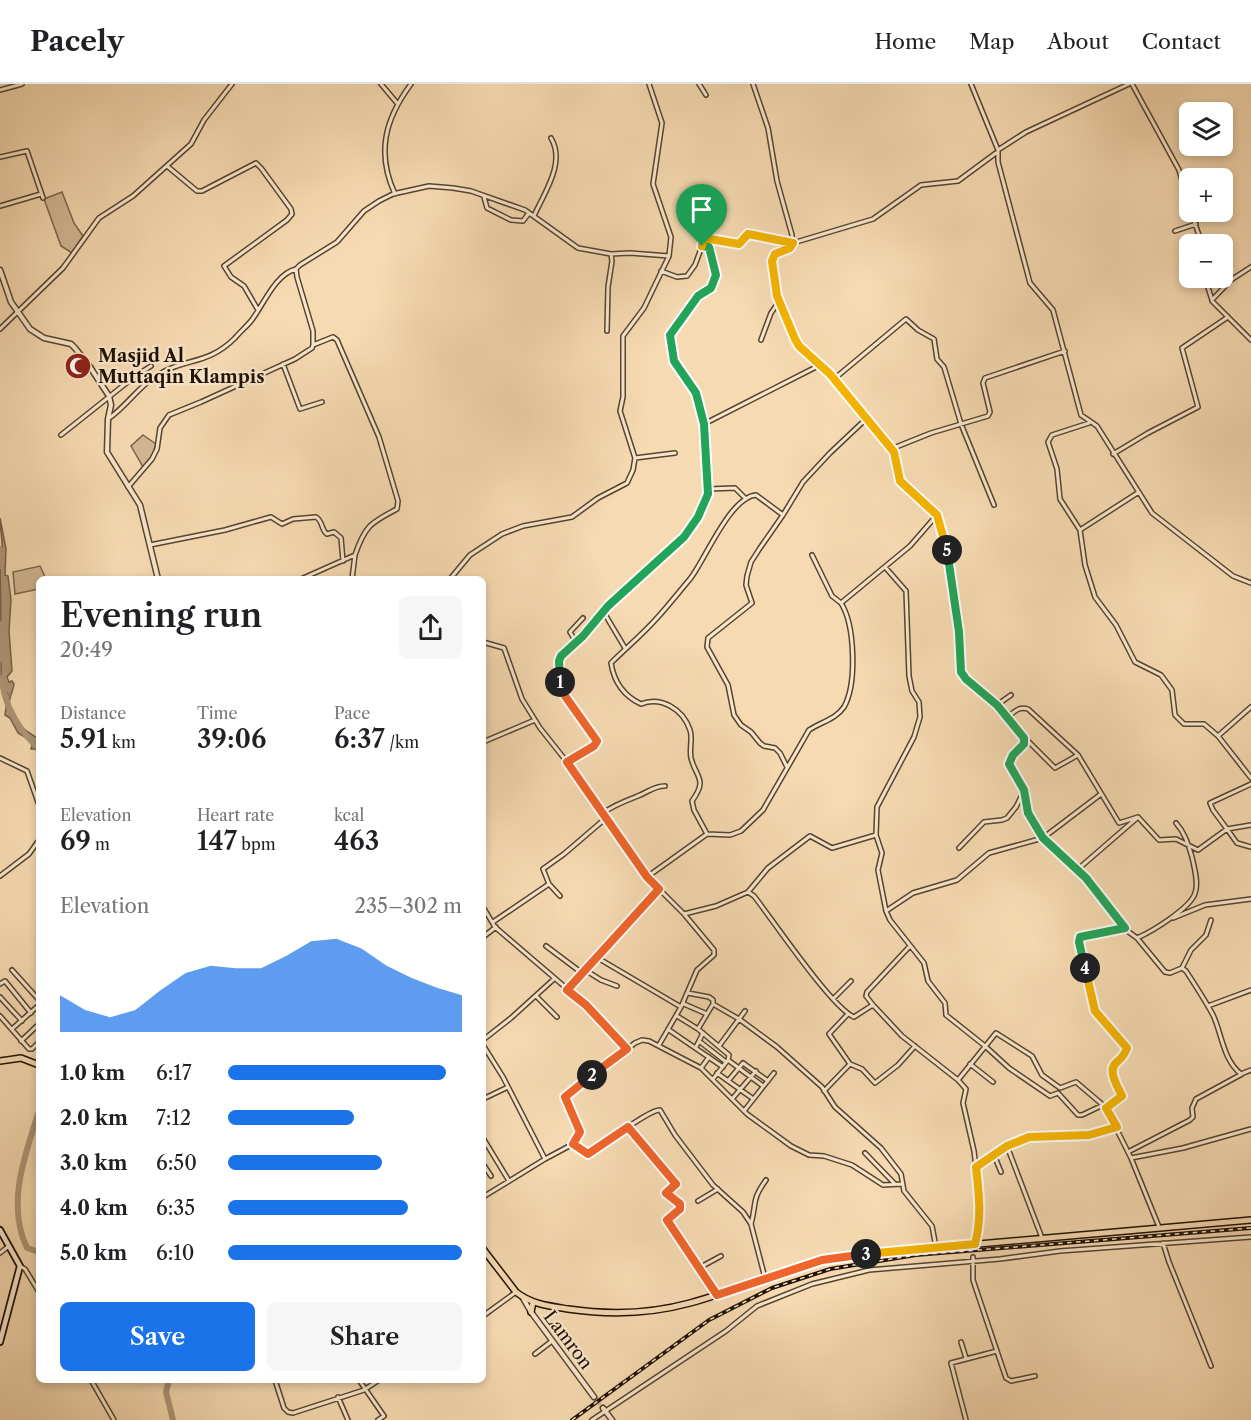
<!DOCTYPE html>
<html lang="en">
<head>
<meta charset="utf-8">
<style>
  body { margin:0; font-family:"Libre Caslon Text",serif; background:#f6f6f6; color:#202124; height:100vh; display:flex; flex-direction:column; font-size:22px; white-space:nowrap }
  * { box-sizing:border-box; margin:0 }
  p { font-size:20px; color:#757577 }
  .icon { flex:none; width:33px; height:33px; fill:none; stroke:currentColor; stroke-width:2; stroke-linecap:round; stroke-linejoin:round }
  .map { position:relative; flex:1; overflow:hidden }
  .side { position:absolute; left:36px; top:492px; width:450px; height:807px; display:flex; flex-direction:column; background:#fff; border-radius:9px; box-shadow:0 3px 9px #0003 }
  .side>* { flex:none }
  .tools { position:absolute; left:1179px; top:18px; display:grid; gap:12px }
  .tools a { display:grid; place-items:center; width:54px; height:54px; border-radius:9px; background:#fff; box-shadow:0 3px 9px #0003; font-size:30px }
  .pin { position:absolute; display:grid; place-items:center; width:51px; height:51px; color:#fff; margin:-62px -26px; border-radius:50% 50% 50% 0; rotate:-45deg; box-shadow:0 0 6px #0007 }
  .pin .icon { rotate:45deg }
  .km { position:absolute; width:30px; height:30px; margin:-15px; border-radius:50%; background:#222; color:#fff; font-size:16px; line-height:30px; text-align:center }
  .round { display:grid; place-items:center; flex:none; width:63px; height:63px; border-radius:9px; background:#f6f6f6 }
  .headline { display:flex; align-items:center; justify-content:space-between; height:102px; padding:0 24px }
  h1 { font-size:33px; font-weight:600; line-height:45px }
  .stats { display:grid; grid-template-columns:repeat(3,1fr); gap:9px; height:102px; padding:6px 24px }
  .stats div { display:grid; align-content:center }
  .stats b { font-size:26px; font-weight:600 }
  .stats small { font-size:16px; font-weight:400 }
  .stats p { font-size:16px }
  .chart { height:168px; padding:12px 24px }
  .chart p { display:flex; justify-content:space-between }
  .chart svg { width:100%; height:108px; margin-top:6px; fill:#1a73e8; opacity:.7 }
  .primary-button { display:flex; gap:12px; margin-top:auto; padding:12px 24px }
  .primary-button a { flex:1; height:69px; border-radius:9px; background:#1a73e8; color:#fff; font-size:24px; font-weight:600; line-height:69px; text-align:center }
  .primary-button a+a { background:#f6f6f6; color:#202124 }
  ul { padding:0 24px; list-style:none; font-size:20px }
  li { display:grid; grid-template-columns:96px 72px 1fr; align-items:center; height:45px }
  li i { height:15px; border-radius:8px; background:#1a73e8 }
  header { display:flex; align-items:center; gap:36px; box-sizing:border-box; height:84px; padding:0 30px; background:#fff; border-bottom:2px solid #e0e0e0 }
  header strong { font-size:28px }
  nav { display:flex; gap:33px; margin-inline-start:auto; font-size:21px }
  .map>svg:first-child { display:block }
</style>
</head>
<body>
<header>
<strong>Pacely</strong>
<nav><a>Home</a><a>Map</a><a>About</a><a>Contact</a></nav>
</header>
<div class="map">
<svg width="1251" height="1336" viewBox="0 0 1251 1336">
  <rect width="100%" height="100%" fill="#f6dab1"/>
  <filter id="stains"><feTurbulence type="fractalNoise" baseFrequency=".00333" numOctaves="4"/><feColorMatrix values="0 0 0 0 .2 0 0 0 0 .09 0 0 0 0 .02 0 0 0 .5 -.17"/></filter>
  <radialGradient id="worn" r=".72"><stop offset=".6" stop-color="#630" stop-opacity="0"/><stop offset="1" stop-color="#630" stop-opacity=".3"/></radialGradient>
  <path fill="#d2b894" stroke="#7a654c" stroke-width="1.5" d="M62,108l12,31 9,13 -11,17 -11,-7 -17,-47z
    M143,351l13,9 -5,15 -8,8 -12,-21z
    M40,482l6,13h-7v10l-24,5 -2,-22z"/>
  <path fill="#ae9677" stroke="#766149" stroke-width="1.5" d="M0,434l6,31 -1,26 3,1 3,24 -2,31 3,40 -5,6 2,5 3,-1 2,3c-1,7 -6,16 -5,24 0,13 20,25 30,31v13l-4,-3h-4l2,-7 -15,-9 -8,-15 -5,-3 3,-21 -7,-10v-28l3,-7 -3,-21 -1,-67c5,-13 0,-28 0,-43z"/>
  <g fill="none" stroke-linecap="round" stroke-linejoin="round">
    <path stroke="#ae9677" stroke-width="6" d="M0,465l1,17
      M2,540v35
      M2,594c1,25 18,55 37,70
      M39,1027c-14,44 -33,93 -12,137l12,4
      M169,1296l-3,12 7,28"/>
    <path stroke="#d6bc97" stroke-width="4" stroke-dasharray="4 2" stroke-linecap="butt" d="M594,1313l9,11"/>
    <defs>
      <path id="minor" d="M381,0l16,19
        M699,0l7,11
        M753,0l15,44 9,53 15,54c1,17 -6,12 -17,19l-3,7 6,42 17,36 7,10 28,25 64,78 5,25 4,9 32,25 4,9 7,20 13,92 2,40 5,7 31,26 27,33v6l-15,17 15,29 6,28 13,20 43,40 40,52 11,8 28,34 5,1 12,-5 4,3c9,14 19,29 27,44 9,19 10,45 28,59l10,-4
        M971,0l27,66
        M1129,0l-103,48 -28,18v12l32,121 23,27 28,105 16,11 55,87 81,63 18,7
        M1132,0l47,86 11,36
        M0,6l22,-6
        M0,73l27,-6 16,47
        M167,82l30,25h5l54,-28 5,5 30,41 1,5 -5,6 -63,46 7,11 13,9 14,24
        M395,110c-19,-41 -10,-75 16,-110
        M484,113l3,11 24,12 12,1 6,-8
        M0,122l41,-12
        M1191,128l11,32
        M534,132c10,-23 32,-53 17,-78
        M1175,147l21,-7
        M702,162l2,-8 35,6 9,-10 45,9 80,-24 48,-34 37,-4 38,-28
        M611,170l19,-1 39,3
        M1205,194l7,22 19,-20 20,-13
        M1212,217l39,39
        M0,245l63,-61 36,-50 34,-22 58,-52 13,-24 28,-36
        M761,256l10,-27 7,-10
        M313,261l20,-8 4,3 42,97 19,64 -1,8c-27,14 -32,17 -42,46
        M283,280l17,45 22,-7
        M834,295l72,-60 12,11 16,9 3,20 7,8 17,57 33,81
        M108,335c18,-12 30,-32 48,-43 29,-19 51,-10 79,-38 5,-6 11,-11 16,-17 12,-15 24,-47 45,-52
        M1089,339l-37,12 -4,7 9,27 3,30 20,31 5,35 10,32 21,28 19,37 26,13 11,15 3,25 9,9h20l14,12
        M704,340l116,-59
        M61,351l73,-58 17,-11
        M891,365l40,-16 57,-17 2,-4 -7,-29 2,-5 80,-27
        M1113,370l35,-21 50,-26 -16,-59 46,-31
        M635,374l40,-5
        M128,403l24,-28 5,-10 3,-21 9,-13 32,-13 94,-43 17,-11 1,-3v-14l-16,-54 -1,-8 4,-4 37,-23 27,-31 15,-10 14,-7 36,-8 24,2 18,3 54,19 53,38 33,6 1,7 -4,26 -1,44
        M708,405l27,-1 11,11
        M1080,446l59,-38
        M150,461l75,-15 46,-13 11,7 11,-5 23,-2c7,4 5,13 11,17l7,-2 7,6 2,23
        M812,471l20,41 9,7
        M885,483l21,24 3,85 3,15 7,11 1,15 -6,20 -37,70 -1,28 6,18 -4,17 8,41 4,9 34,43 4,18 17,22 1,12 39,31 24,22 41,28 8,-3 20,22h4l21,-10 3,3 25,50 28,69
        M301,495l54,-24 -3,24
        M450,495l20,-24 32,-21 21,-8 49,-9 26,-19 29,-15 6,-13 2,-12 -15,-47 3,-14v-61l21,-28 25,-52 2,-19 -18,-53 9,-61 -13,-39
        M603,527l22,37
        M483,558l21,6 18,51 18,29 27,34 80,115 37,37 30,36v5l-17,15 -16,37 -22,38
        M576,558l-6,-10 13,-14
        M997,621l14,-10
        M1251,623l-33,29 33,42
        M1008,633c6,-5 11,-11 20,-8l50,46 41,68 19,-6 21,23 17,-1 22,11 29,-21 10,14 14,4
        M1024,653l31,31 23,-13
        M483,658l52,-22
        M0,674l27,13 12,34
        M567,678l26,-15 4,-5c-13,-33 -43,-41 -38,-84l24,-22 22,-28 79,-71 14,-20 9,-21 1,-7 -4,-65 -8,-31 -22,-32 -4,-26 28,-39 13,-8 5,-13 -7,-28 -7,-1 -7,19 -8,11 -10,1 -16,-6
        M787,683l-7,-14 -5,-5 -11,-2 -4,-3 -9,-11 -10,-7 -7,-10 -6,-30 -21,-38 1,-9 44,-35 -6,-18 1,-9 4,-14 9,-14 23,-33 20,-33 27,-29 36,-34
        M1251,700l-41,19 3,7 14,19 24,-4
        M603,729c11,-8 22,-12 35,-17 10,-4 16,-10 27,-10
        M707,750l-13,-24 -2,-9c16,-22 4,-23 -1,-43 -2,-9 2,-20 -1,-28 -7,-21 -29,-34 -49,-26 -17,-8 -27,-22 -30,-41 15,-15 32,-29 46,-45 11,-12 22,-26 33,-39 15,-19 40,-82 66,-84l27,20
        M959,764l25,-26 18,-2 5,-2 9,-11 8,-16
        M1077,786l60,-52
        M0,792l29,-22 10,-14
        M647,793l60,-43 23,1 11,-4 22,-21 46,-80c12,-8 27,-11 35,-23 13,-23 11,-82 -3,-104l69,-57 27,-31
        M748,808l6,4c18,23 78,112 100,121l17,-11h3l28,30 56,44 8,9 -3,14 11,48 7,58 -1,15 -6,24
        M560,812l-11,-12 -6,-15 21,-15 42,-36
        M483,823l12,20 91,78 41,44
        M886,827l27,-18 44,-13 32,-27 54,-15 58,-44
        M684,830l32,-8 32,-14 20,-24 42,-32 22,12 44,-13
        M1173,834l32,-13 46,-6
        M493,838l56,-38
        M483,853l13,-10
        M1137,854c14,-6 54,-30 58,-45 4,-10 -1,-26 -3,-36 -4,-13 -7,-24 -16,-34
        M546,862l36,27
        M596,873l85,50
        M1182,884l9,-18 15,-15 5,-15
        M12,886l27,30
        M585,886l16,10 16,6
        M0,900l5,-3 26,32
        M567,905l92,-100
        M688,909l21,4 4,3v4l-15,25
        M536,912l21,21
        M0,913l22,24
        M833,915l18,-18
        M684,920l23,10
        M713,920l26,15 38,28 45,40 13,20 46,41 20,26 3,17 28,35 4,21
        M873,921l-7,-9 1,-4 43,-46
        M1208,922l43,-16
        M848,930l-19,20 21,30
        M0,932l29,33h3l7,-7
        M677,932l21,13 31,26 -1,5 -15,19
        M12,945l27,-24
        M669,946l54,37
        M483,956l28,-22 43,-39
        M21,957l18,-17
        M699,957l27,21
        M483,961l20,32 42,82 -62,38
        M719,962l26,-35
        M696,963l7,-14
        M728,976l35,26
        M970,980l23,18
        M701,984l8,-11
        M717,989l35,25
        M958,996l38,-47 36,23 10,19 18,13 16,-6 27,23
        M728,997l15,-18 25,18
        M824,1007l26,-27 12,5 13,14 23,-18 17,-19
        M483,1015l25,-12
        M732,1015l24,-28
        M1106,1024l16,-12 -10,-24 2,-8 10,-7 3,-9 -32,-37 -16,-72 4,-4 42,-7
        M744,1027l30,-38
        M628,1043l48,56 -10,10 2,4 12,7v5l-13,11 49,74
        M483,1054l26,43
        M573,1060l15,10c13,-8 62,-45 72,-44l15,25 38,50 30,27 8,12 14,54
        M1007,1062l35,92
        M1128,1068l62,-32 3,-3 -1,-9 4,-9 46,-25
        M865,1069l29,30
        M994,1071l7,17
        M1131,1074l52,-10 68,-19
        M545,1075l28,-15 7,-12 -15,-35 70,-54 7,-3 7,1 52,27 46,46 44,32 18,9 15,1 28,9 31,20 19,-1
        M483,1080l8,12
        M976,1083l31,-21 22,-9 60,-2 28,-8
        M698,1117l20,-12
        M751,1140c6,-22 0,-23 15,-44
        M1163,1159l6,19 42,104
        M0,1169l9,-7
        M973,1173v23l33,98 5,3 24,-5
        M20,1182l5,3 14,23
        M699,1184l22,-12
        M483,1232l33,-24
        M961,1258l5,16
        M535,1270l17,-13
        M91,1296l23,40
        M275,1296l9,28 4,4 5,1 71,-23 15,-10
        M359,1296l25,36 -6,4
        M338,1313l10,23
        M592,1336l134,-89 31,-25 55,-22 57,-14 131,-11 60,-8 191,-14
        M966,1336l-15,-57 46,-12"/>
      <path id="tertiary" d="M0,186l11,32 19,27 14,9 27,6 4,4 15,19 19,29 2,9 -3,14 -1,33 33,53 18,74
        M523,1214l8,14 63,85
        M603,1324l9,12"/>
      <path id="secondary" d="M0,1146l20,36 -20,76"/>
      <path id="primary" d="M0,977l21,-3 18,7
        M483,1165l33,43c15,12 33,14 52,17 41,6 82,5 122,-6 52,-14 101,-38 153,-47l408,-36
        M531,1228l2,-10"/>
    </defs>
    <use href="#minor" stroke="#564430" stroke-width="6"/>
    <use href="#tertiary" stroke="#564430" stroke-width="7"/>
    <use href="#secondary" stroke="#211205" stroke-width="8"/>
    <use href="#primary" stroke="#211205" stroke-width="8"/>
    <use href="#minor" stroke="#f9e7cc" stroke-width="3"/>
    <use href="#tertiary" stroke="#f9e7cc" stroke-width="4"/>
    <use href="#secondary" stroke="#f9e7cc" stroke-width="4.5"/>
    <use href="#primary" stroke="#f6dab1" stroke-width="5"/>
    <defs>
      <path id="rail" d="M572,1336l137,-100 63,-32 58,-19 86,-14 335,-27"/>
    </defs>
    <use href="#rail" stroke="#211205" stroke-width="4"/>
    <use href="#rail" stroke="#f9e7cc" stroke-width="1.5" stroke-dasharray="4.5" stroke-linecap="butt"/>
  </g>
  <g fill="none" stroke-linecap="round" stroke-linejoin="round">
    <defs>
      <path id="split-1" d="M560,598l-1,-21 2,-5 22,-20 25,-30 76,-69 14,-20 10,-23 -4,-70 -8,-31 -22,-32 -4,-26 28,-39 13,-8 5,-13 -7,-28 -7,-1"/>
      <path id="split-2" d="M560,598l5,14 32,45 -3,5 -27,16 80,115 12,12 -92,101 19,15 41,44 -35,26"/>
      <path id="split-3" d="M592,991l-27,22 15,35 -7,12 15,10 40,-27 48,57 -10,9 14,11v5l-13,11 50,75 105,-35 44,-6"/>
      <path id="split-4" d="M866,1170l109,-10c7,-27 4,-50 1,-77l31,-21 22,-9 60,-2 28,-8 -11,-19 16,-12c-4,-9 -14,-24 -7,-32 6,-7 8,-5 12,-16l-32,-37 -10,-43"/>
      <path id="split-5" d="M947,466l12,82 2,40 5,7 31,26 27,33v6l-11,11 -4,9 15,26 4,23 15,25 43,40 39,50 -45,9 -1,5 6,26"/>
      <path id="split-6" d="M702,162l2,-8 35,6 9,-10 45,9 -3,5 -15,6 -3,7 5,35 18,43 4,7 31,28 64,78 6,29 37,34 10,35"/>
    </defs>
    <use href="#split-1" stroke="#fff" stroke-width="12"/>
    <use href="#split-2" stroke="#fff" stroke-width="12"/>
    <use href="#split-3" stroke="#fff" stroke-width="12"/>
    <use href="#split-4" stroke="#fff" stroke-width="12"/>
    <use href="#split-5" stroke="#fff" stroke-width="12"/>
    <use href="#split-6" stroke="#fff" stroke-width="12"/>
    <use href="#split-1" stroke="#22a559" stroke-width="8"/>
    <use href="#split-2" stroke="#f0652b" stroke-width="8"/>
    <use href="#split-3" stroke="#f0652b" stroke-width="8"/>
    <use href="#split-4" stroke="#f5b400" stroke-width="8"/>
    <use href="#split-5" stroke="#22a559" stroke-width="8"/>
    <use href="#split-6" stroke="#f5b400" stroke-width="8"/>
  </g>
  <defs>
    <symbol id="mosque-disc" viewBox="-11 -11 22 22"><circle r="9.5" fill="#8f2418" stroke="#f9e7cc"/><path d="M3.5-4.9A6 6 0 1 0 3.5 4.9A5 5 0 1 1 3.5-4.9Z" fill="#fff"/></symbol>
  </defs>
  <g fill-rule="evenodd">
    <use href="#mosque-disc" x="63" y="267" width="30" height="30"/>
  </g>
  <g text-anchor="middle" stroke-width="4.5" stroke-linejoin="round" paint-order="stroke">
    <g font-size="18" font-weight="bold" fill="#211205" stroke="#f9e7cc" text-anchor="start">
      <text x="98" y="278">Masjid Al<tspan x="98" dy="21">Muttaqin Klampis</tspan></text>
    </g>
    <g font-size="18" fill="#211205" stroke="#f9e7cc">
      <text transform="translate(568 1256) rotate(53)" y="6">Lamron</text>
    </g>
  </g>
  <rect width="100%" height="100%" filter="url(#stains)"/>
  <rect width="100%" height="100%" fill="url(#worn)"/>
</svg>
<div class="tools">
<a><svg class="icon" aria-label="layers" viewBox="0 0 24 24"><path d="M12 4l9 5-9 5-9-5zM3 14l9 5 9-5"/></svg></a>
<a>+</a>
<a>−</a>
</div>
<div class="pin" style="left:702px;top:162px;background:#1e9e55"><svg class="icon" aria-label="arrive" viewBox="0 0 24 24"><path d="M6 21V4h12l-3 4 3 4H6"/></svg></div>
<b class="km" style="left:560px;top:598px">1</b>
<b class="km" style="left:592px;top:991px">2</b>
<b class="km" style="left:866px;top:1170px">3</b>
<b class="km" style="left:1085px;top:884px">4</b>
<b class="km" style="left:947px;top:466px">5</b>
<section class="side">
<div class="headline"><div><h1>Evening run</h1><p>20:49</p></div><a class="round"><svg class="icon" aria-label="share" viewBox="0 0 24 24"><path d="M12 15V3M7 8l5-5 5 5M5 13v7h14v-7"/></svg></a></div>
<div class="stats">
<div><p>Distance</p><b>5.91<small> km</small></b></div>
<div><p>Time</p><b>39:06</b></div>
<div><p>Pace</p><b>6:37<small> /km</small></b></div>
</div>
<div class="stats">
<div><p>Elevation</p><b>69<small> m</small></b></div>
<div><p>Heart rate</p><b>147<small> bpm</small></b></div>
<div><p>kcal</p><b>463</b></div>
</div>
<div class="chart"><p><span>Elevation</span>235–302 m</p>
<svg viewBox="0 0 160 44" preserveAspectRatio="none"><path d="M0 44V29L10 35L20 38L30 35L40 27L50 20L60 17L70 18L80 18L90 13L100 7L110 6L120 10L130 17L140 22L150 26L160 29V44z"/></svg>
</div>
<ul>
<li><b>1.0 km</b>6:17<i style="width:93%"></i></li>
<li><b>2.0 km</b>7:12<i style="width:54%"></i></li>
<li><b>3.0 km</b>6:50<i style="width:66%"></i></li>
<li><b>4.0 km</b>6:35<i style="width:77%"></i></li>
<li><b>5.0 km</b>6:10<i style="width:100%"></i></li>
</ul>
<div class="primary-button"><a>Save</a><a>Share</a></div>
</section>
</div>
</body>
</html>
